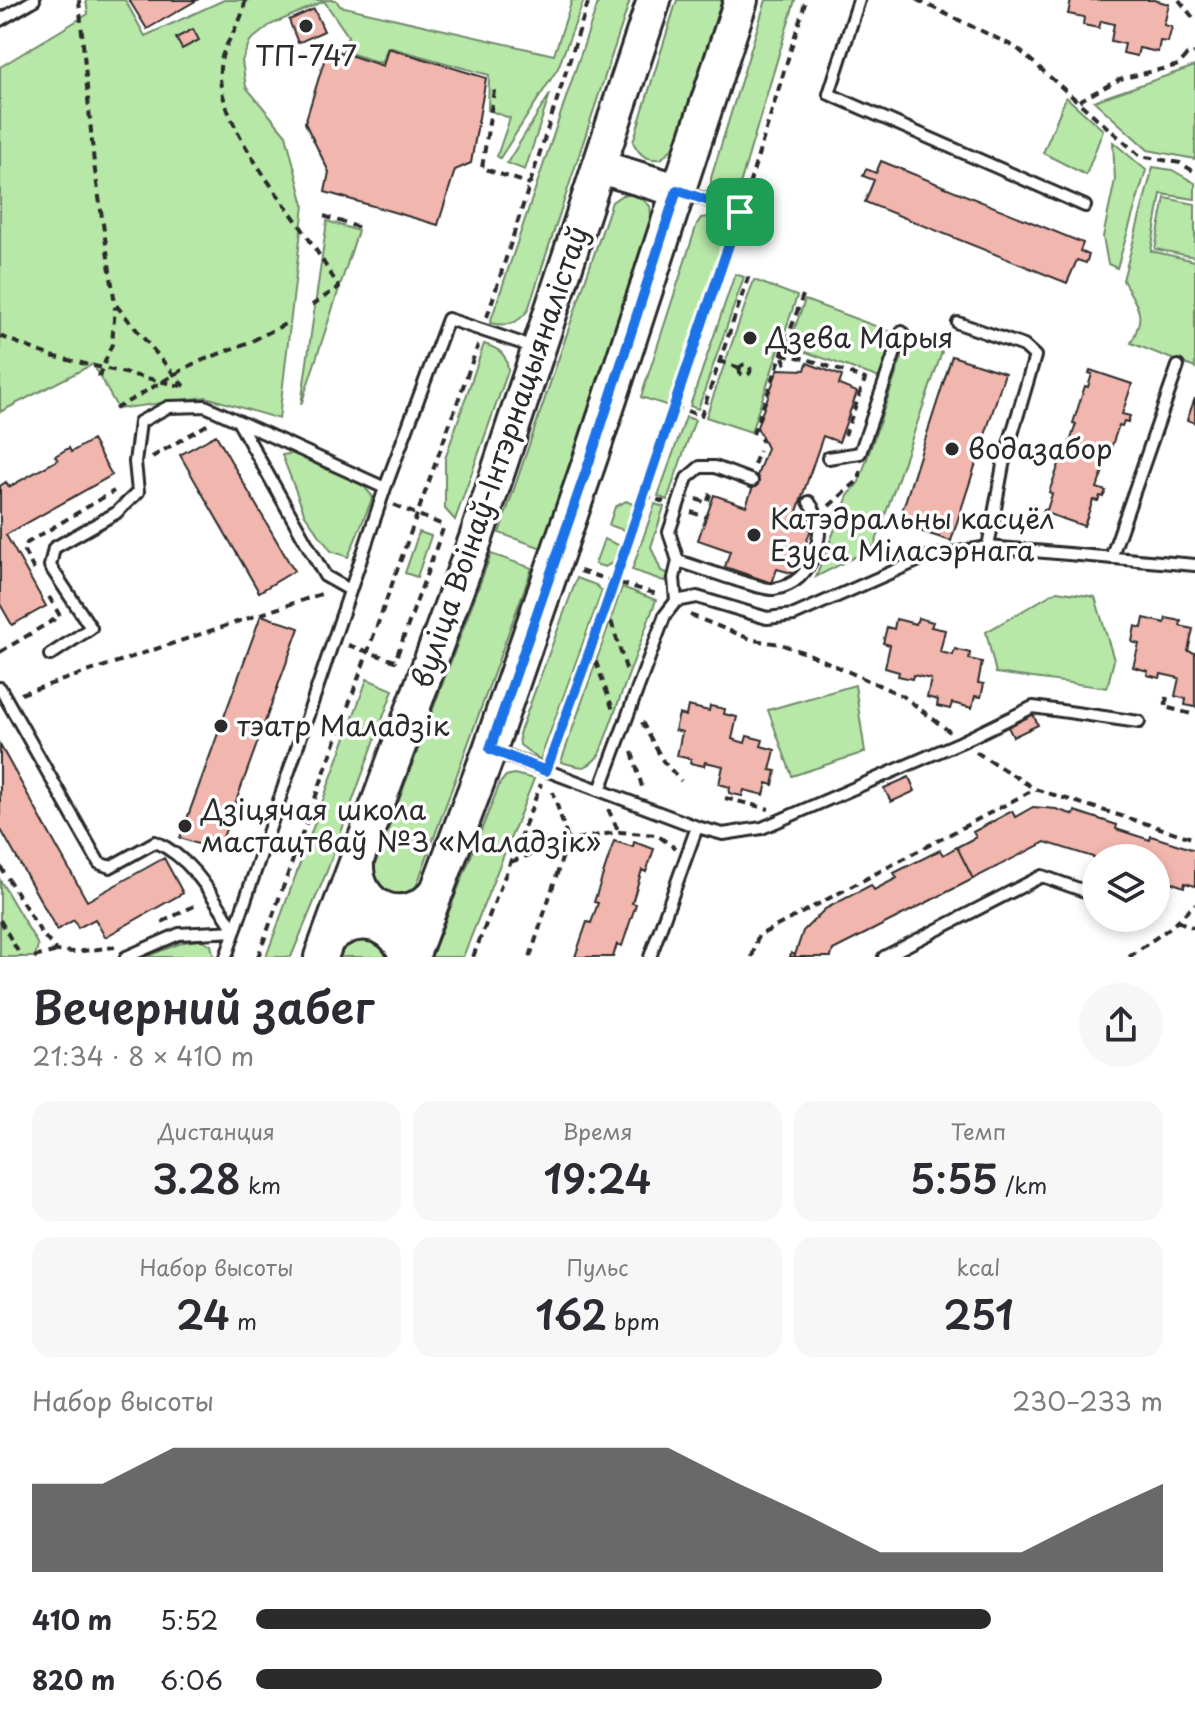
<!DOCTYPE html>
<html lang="ru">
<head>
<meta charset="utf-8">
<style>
  body { margin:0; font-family:"Playpen Sans",sans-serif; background:#f7f7f7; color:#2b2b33; height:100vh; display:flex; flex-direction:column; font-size:30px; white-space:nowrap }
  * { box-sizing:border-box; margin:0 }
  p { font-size:26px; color:#7c7c81 }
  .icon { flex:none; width:44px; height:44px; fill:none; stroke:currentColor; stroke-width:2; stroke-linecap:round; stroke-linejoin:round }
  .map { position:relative; height:957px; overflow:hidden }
  .details { display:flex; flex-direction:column; background:#fff; flex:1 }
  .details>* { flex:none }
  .fabs { position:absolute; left:1082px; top:844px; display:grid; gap:16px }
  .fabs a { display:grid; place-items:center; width:88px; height:88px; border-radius:50%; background:#fff; box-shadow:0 4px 12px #0003; font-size:40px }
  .pin { position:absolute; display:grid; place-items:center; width:68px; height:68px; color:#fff; margin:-34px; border-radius:16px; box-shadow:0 4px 12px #0006 }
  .round { display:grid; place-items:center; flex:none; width:84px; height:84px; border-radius:42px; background:#f7f7f7 }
  .overview { display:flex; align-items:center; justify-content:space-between; height:136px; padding:0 32px }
  h1 { font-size:44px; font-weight:600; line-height:60px }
  .figures { display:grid; grid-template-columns:repeat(3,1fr); gap:12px; height:136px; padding:8px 32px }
  .figures div { display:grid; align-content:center; border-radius:20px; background:#f7f7f7; text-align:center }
  .figures b { font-size:40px; font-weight:600 }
  .figures small { font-size:22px; font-weight:400 }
  .figures p { font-size:22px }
  .chart { height:224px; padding:16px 32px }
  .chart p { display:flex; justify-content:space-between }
  .chart svg { width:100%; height:144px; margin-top:8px; fill:#2b2b2b; opacity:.7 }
  ul { padding:0 32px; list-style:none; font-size:26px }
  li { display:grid; grid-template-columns:128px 96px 1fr; align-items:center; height:60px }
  li i { height:20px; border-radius:10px; background:#2b2b2b }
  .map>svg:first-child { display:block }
</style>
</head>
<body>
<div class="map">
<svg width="1195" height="957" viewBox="0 0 1195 957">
  <rect width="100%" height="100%" fill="#fff"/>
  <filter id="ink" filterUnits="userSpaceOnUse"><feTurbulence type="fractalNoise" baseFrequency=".0125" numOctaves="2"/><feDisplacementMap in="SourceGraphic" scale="16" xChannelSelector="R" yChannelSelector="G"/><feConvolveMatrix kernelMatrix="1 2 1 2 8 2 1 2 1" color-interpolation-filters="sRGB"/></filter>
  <g filter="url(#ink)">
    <path fill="#b7e8a8" stroke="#718a6a" stroke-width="2" d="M86,0h39l20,36 79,-36h112l4,6 214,49 18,-55h12l-26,68 -58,90 -3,-2 13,-38 -22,-8 1,-35 -101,-28 -7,16 -38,-12 5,-15 -24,-35 -54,24 -20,16 -8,20 4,26 40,48 18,70 -25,214 -73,-22 -88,12 -25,-45 -93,48v-345l88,-53z
      M599,0h31l-102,310c-10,14 -21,17 -38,13z
      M677,0h45l-47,146 -14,13c-15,1 -21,-3 -28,-17z
      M766,0h29l-60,201 -17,-7 -7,-6v-10z
      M1195,66v93l-47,-9 -54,-49z
      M550,94l-25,76 -18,-7z
      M1066,97l37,33 -17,45 -43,-22z
      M1113,142l33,28 -29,98 -9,-4 -5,-27 12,-57z
      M1153,167l19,3 23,13v16l-34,-5 -10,57 44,10v107l-64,-25c16,-31 7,-34 -8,-63z
      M622,195h16l12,11 2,15 -110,327 -43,-15 113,-331z
      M1165,198l30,6v53l-40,-8z
      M708,217l22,7 -61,182 -28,-9 56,-173 4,-6z
      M327,221l31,10 -57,174z
      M735,274l9,3 -46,132 -8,-3z
      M754,280l43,16 -46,136 -45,-15z
      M805,300l92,34 -17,44 -92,-32z
      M908,339l34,13 -68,195 -58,30 32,-81 11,-14z
      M484,344c16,5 23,10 24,27l-53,149 -10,-11v-50z
      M686,417l9,3 -28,80 -9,-4z
      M295,453l62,25 16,19 -25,60 -17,-6 -26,-36 -23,-60z
      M626,501l9,4 -9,26 -17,-6 6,-18z
      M655,504l9,3 -13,40 10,24 9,3 -6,7 -32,-11z
      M419,532l12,4 -14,41 -12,-4z
      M604,539l17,7 -5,15 -11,6 -10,-3z
      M491,554l41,14 -116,319c-15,9 -23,11 -38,2l-5,-19z
      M577,578l19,7 6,6 -62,169 -20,-15 -1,-11z
      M622,587l34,13 -57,155c-14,17 -18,12 -38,7z
      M1057,591l38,6 19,63 -7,28 -111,-15 -10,-41z
      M367,679l26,11 -66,181 -36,86h-25z
      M855,685l10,67 -73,24 -24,-66z
      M514,774l20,5 -71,178h-32l69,-174 6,-7z
      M0,880l38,65 -3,12h-35z
      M359,931l25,11 4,15h-48l7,-17z
      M202,940l9,5 3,12h-69l39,-15z"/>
    <path fill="#f1b6ad" stroke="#2b2b2b" stroke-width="2" d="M129,0h68l-50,29z
      M1071,0h83l15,4 -5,21 8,2 -4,15 -8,-1 -2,11 -19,-4 -2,8 -14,-3 2,-9 -14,-3 3,-17 -13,-3 -2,7 -16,-3 1,-8 -16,-3z
      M314,9l10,22 -26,12 -9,-23z
      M193,29l6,11 -17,9 -6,-11z
      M328,48l55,18 5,-18 98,30 -15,85 -16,7 -17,55 -113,-33 4,-20 -24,-49z
      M881,161l202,82 -3,8 9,4 -3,8 -9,-3 -10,23 -202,-81 9,-22 -11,-4 3,-7 10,4z
      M952,356l53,17 -54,168 -53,-17z
      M807,363l35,13 -3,9 18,7 -18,50 -16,-6 -30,87 18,6 -16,45 -18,-5 -5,14 -47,-16 5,-16 -32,-11 16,-45 32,11 21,-58 -10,-21 21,-58 27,1z
      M1090,370l42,14 -10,30 8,2 -2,6 -4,-1 -2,5 -3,-1 -22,63 9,3 -3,6 -3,-1 -2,5 -5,-1 -9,26 -41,-14 1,-3 3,1 5,-16 -3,-2 13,-36 3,1 11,-33 -3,-1 12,-37 3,1 4,-13 -3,-1z
      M1195,398v25l-8,-3z
      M216,435l78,136 -35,21 -79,-137z
      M92,440l20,35 -106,60 40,71 -34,19 -12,-21v-118l6,-4 3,5 49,-27 -3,-4 14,-8 2,4z
      M261,615l38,13 -81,223 -38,-13z
      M918,618l15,4 -2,5 14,3 -5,22 13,3 2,-6 15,4 -1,6 13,3 -4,21 6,1 -3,13 -6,-1 -3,12 -20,-5 -2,6 -13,-3 1,-6 -11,-3 4,-18 -18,-4 -1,4 -14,-3 1,-4 -14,-4 5,-23 -7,-2 4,-16 7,2 2,-10 20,5z
      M1144,618l21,5 1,-5 15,3 -1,5 13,3 -5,22 7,2v54l-10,-2 1,-6 -11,-3 4,-18 -18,-4 -1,4 -13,-3 1,-4 -15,-4 6,-23 -7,-2 3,-16 7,2z
      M688,706l21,5 1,-5 15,3 -1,5 13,3 -5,22 13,4 2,-7 16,4 -2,6 14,4 -5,20 6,1 -3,14 -6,-2 -3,12 -20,-5 -2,6 -13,-3 1,-6 -11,-3 4,-18 -18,-4 -1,4 -14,-3 1,-4 -14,-3 5,-24 -7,-2 4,-16 7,2z
      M1031,710l7,15 -25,12 -7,-14z
      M0,745l87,156 77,-43 19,35 -78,44 -10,-18 -17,9 -4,-8 -17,10 -57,-102z
      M909,777l6,14 -24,11 -7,-14z
      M1033,807l23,2 18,6 1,-4 42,14 -1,4 34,11 1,-4 44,14v36l-10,-3 -1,4 -28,-10v-19h-60l-51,-16 -72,37 -16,-32 19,-10 -3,-5 39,-21 3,6z
      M614,841l19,6 1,-5 20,7 -8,23 -4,-2 -10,33 4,1 -14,42 -5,-2 -4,13h-38l12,-35 4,1 7,-20 -4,-1z
      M957,847l16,32 -140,71 -2,7h-41l1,-4 4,2 8,-24 22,-22 46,-24 3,5 23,-12 -3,-5 46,-23 3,5z"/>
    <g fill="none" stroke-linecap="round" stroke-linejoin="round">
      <defs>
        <path id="service" d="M859,0l-30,94 256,112
          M0,20l34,-20
          M683,192l71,24
          M958,323l66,23 11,10 -32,109 -15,82
          M239,423l86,153 25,14
          M828,458l32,-5 42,-121
          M1111,558l67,-192
          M678,561c17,5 85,30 96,28 21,-3 34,-17 40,-35 8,-21 7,-35 -5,-52
          M676,601l-2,-23 4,-17 -9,-29 18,-54 13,-11h15l37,14
          M50,655l41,-27 -41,-62 4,-18 62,-35 22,-21 -3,-30 5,-40 28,-15 37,-1 180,82
          M0,688l99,175 11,4 45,-25c38,16 58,55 80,89l-56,3 -53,23
          M495,751l202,76 26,7 39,-6 199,-86 72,-35 106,15
          M600,790l65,-175 11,-14 21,-4 70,21 27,-3 130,-57 64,-11 207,18
          M226,957l159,-469 63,-169 85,28
          M650,957l47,-130
          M884,957l158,-81 54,19"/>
        <path id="primary" d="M600,167l77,23
          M357,861c-3,50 52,69 81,28
          M329,938c27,-25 66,-17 77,19
          M321,957l155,-419 178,-538
          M412,957l78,-208 104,-301 147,-448"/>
      </defs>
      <use href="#service" stroke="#2b2b2b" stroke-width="16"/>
      <use href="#primary" stroke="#2b2b2b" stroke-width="38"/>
      <path stroke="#2b2b2b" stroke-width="4" stroke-dasharray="8 6" stroke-linecap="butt" d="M79,0l15,164 21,140 73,87
        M245,0c-2,26 -24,44 -25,68 -4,50 55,122 83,162 12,18 24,38 36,57l-30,20
        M917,0l100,48 123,108 40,7 15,9
        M1179,0l16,20
        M494,90l-12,78 48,16
        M1079,101l41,-22 59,-14 8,-10 8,-2
        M745,198l61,-198
        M324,216l36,12
        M487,317l102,-317
        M0,336l51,20 130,30
        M782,354l25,5 58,20 -20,56
        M783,357l5,13
        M719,361l21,7
        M739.5 370a5.5 5.5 0 1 1 11 0a5.5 5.5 0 1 1-11 0Z
        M99,377l13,-33 3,-37
        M674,406l27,10 48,-141
        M115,409l78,-45 59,-23 35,-18
        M753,434l50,-139
        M760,441l3,-2
        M152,457l58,-34
        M754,465l5,-14
        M644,495l20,7
        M696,499l11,4 5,-14
        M394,505l49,20
        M829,506l31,-27v-8
        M691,512l15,5
        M34,570l-10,-19 3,-8 87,-52
        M580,571l80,24
        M607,608l20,64
        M690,615l63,25 27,4 31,11 92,41 47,36
        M348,645l47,16 49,-135
        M591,648l22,62
        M0,652l60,-36 -12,-21
        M21,694l303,-101
        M1167,697l-2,10 30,8
        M642,722l21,39 18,20
        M632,752l11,38
        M976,752l59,37
        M551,757l55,-151 130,-381
        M725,798l44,11
        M608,809l11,23
        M511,862l57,-22 51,-8 38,3 18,13
        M0,866l42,68 15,17 18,1 40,-5
        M0,920l21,37
        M1177,921l18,7
        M162,922l34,-17
        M34,957l23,-6
        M258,957l220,-612
        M473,957l68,-173
        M530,957l38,-117 -15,-48
        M752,957l6,-21 277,-147 160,50
        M1129,957l42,-30 24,-23"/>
      <use href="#service" stroke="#fff" stroke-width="10"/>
      <use href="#primary" stroke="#fff" stroke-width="32"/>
    </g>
  </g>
  <g fill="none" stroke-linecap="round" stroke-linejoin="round" filter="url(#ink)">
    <defs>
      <path id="route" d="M677,190l63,22 -134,394 -60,165 -56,-22 104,-301z"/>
    </defs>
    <use href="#route" stroke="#fff" stroke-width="16"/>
    <use href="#route" stroke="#1a73e8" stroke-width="10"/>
  </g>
  <g fill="#2b2b2b" stroke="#fff" stroke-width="3">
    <circle cx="306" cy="26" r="8"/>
    <circle cx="750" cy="338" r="8"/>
    <circle cx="952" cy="449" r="8"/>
    <circle cx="754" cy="535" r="8"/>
    <circle cx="221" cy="726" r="8"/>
    <circle cx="185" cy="826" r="8"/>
  </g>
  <g text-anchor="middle" stroke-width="7" stroke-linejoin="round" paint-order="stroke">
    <g font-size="28" fill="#2b2b2b" stroke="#fff" text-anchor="start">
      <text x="306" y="66" text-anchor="middle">ТП-747</text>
      <text x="766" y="348">Дзева Марыя</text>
      <text x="968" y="459">водазабор</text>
      <text x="770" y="529">Катэдральны касцёл<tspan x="770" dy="32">Езуса Міласэрнага</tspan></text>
      <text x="237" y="736">тэатр Маладзік</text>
      <text x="201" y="820">Дзіцячая школа<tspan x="201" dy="32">мастацтваў №3 «Маладзік»</tspan></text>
    </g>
    <g font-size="28" fill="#2b2b2b" stroke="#fff">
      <text transform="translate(500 457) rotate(-71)" y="10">вуліца Воінаў-Інтэрнацыяналістаў</text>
    </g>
  </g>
</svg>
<div class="fabs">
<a><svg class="icon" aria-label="layers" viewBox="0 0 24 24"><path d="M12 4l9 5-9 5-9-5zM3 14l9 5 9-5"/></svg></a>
</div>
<div class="pin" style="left:740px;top:212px;background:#1e9e55"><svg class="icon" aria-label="arrive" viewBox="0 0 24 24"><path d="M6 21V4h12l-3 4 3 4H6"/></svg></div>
</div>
<section class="details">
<div class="overview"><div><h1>Вечерний забег</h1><p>21:34 · 8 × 410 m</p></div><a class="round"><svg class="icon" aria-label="share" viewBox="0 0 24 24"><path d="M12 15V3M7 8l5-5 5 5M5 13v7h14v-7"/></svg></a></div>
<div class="figures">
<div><p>Дистанция</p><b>3.28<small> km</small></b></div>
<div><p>Время</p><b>19:24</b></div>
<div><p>Темп</p><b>5:55<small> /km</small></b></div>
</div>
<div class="figures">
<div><p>Набор высоты</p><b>24<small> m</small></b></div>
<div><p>Пульс</p><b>162<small> bpm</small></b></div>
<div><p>kcal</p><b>251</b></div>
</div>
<div class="chart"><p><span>Набор высоты</span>230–233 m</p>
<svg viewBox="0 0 160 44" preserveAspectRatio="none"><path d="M0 44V17L10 17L20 6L30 6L40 6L50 6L60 6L70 6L80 6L90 6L100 17L110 27L120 38L130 38L140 38L150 27L160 17V44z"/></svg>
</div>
<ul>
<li><b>410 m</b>5:52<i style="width:81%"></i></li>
<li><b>820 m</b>6:06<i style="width:69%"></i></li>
</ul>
</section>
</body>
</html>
